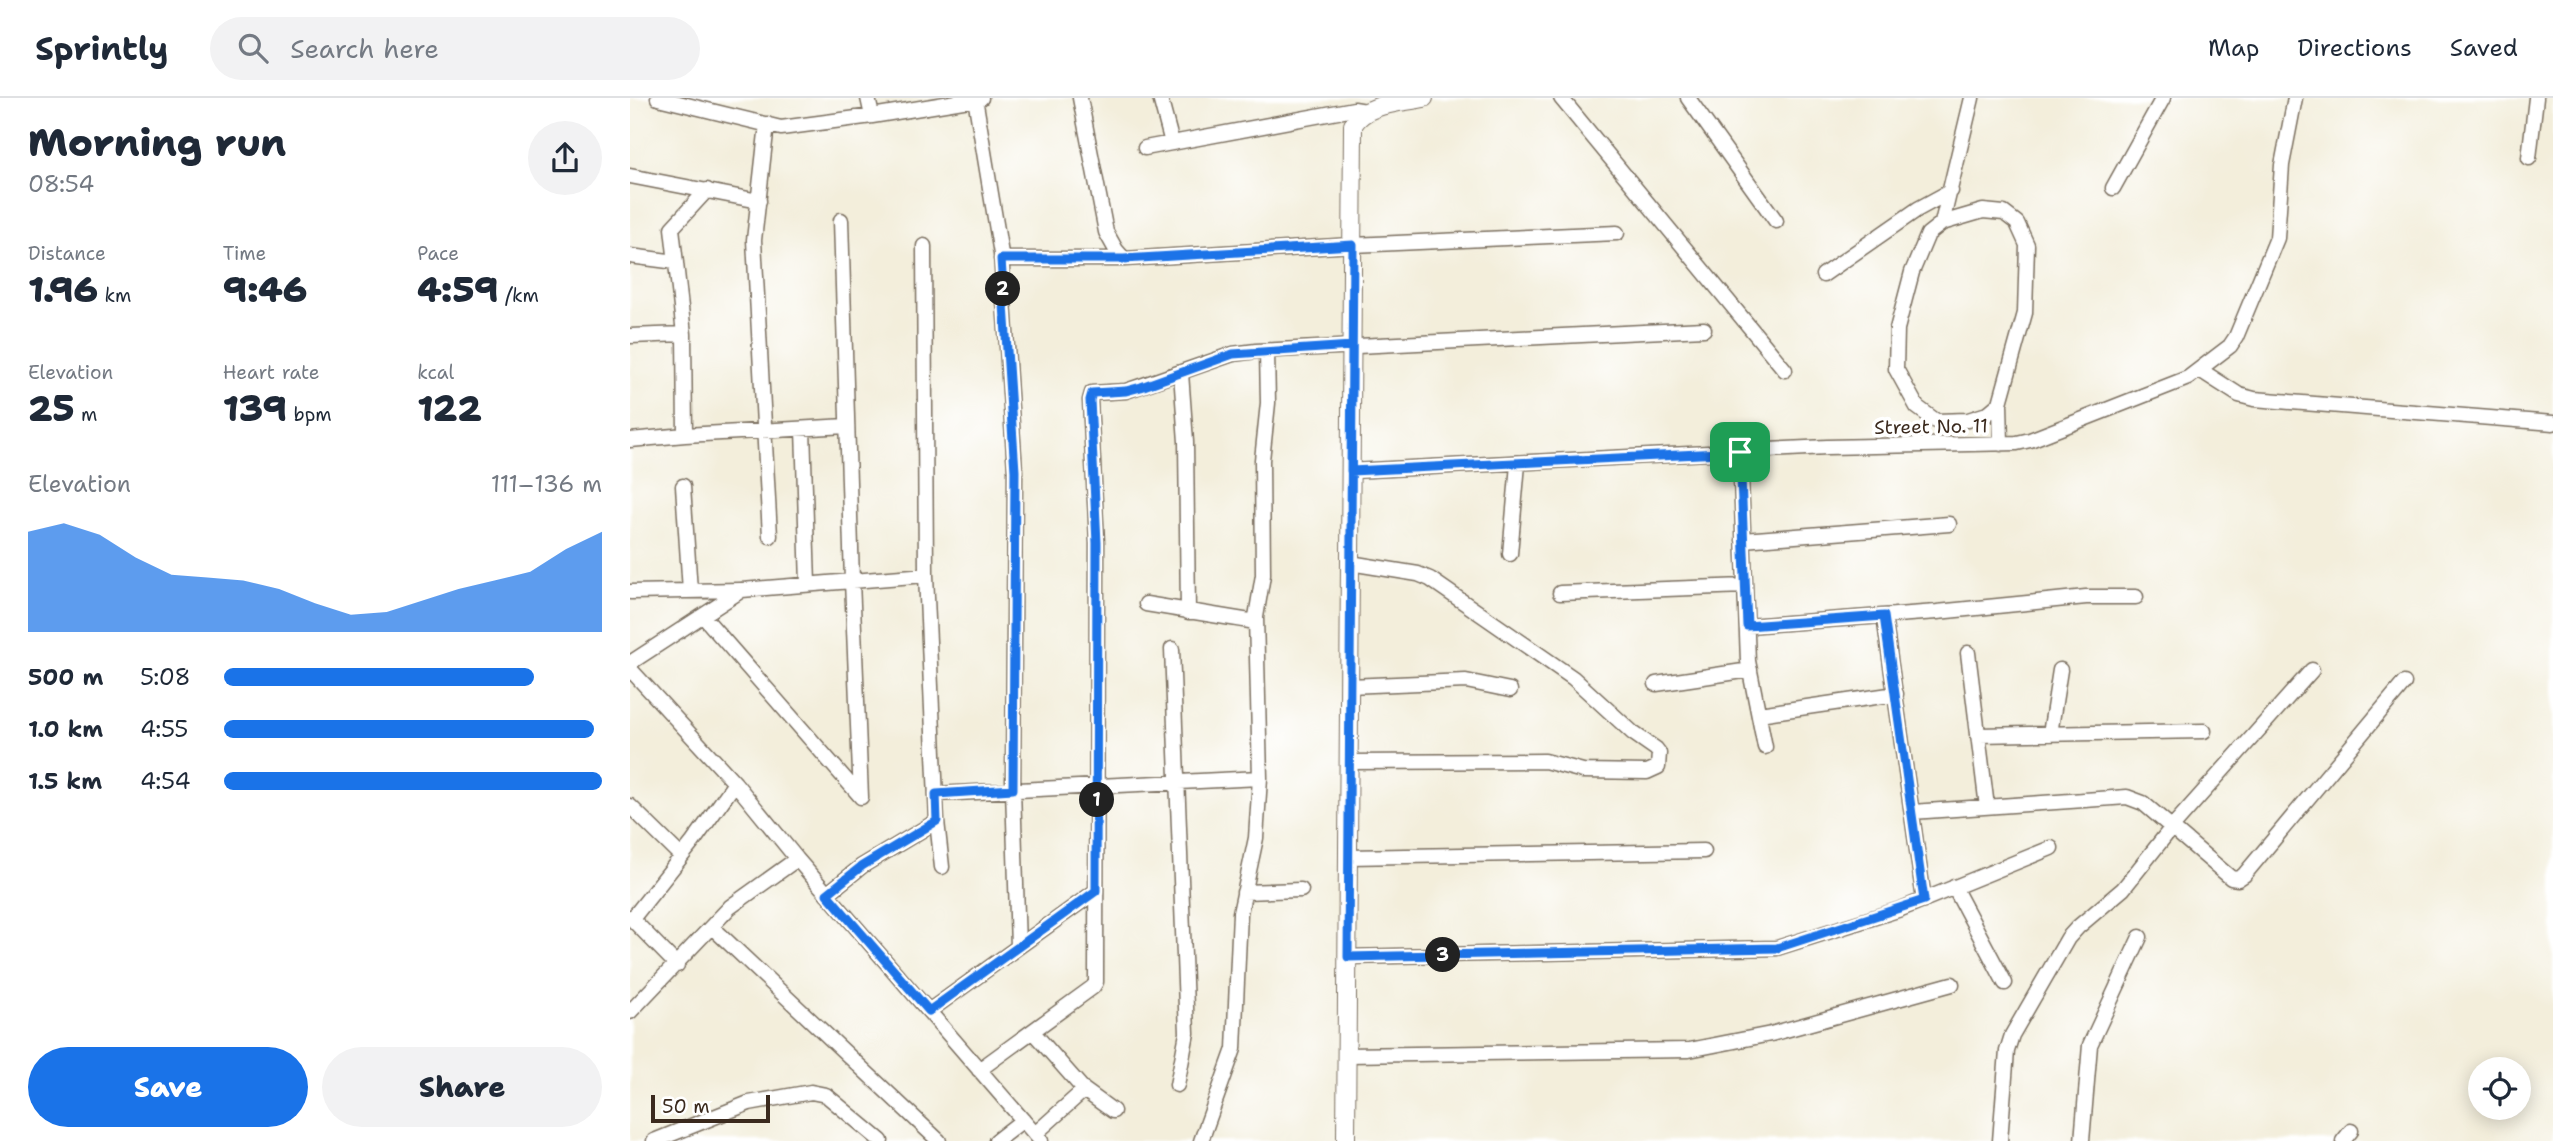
<!DOCTYPE html>
<html lang="en">
<head>
<meta charset="utf-8">
<style>
  body { margin:0; font-family:"Shantell Sans",sans-serif; background:#f2f2f3; color:#1f2937; height:100vh; display:flex; flex-direction:column; font-size:26px; white-space:nowrap }
  * { box-sizing:border-box; margin:0 }
  p { font-size:23px; color:#747a83 }
  .icon { flex:none; width:38px; height:38px; fill:none; stroke:currentColor; stroke-width:2; stroke-linecap:round; stroke-linejoin:round }
  .map { position:relative; flex:1; overflow:hidden }
  .side { display:flex; flex-direction:column; background:#fff; width:630px }
  .side>* { flex:none }
  .tools { position:absolute; left:1838px; top:959px; display:grid; gap:14px }
  .tools a { display:grid; place-items:center; width:63px; height:63px; border-radius:50%; background:#fff; box-shadow:0 4px 18px #0003; font-size:35px }
  .scale { position:absolute; left:21px; bottom:18px; width:119px; box-sizing:border-box; padding-left:7px; border:4px solid #3b2a1e; border-top:0; font-size:19px; line-height:24px; white-space:nowrap; color:#3b2a1e; -webkit-text-stroke:5px #fff; paint-order:stroke }
  .pin { position:absolute; display:grid; place-items:center; width:60px; height:60px; color:#fff; margin:-30px; border-radius:14px; box-shadow:0 4px 10px #0006 }
  .km { position:absolute; width:35px; height:35px; margin:-18px; border-radius:50%; background:#222; color:#fff; font-size:19px; line-height:35px; text-align:center }
  .round { display:grid; place-items:center; flex:none; width:74px; height:74px; border-radius:37px; background:#f2f2f3 }
  .head { display:flex; align-items:center; justify-content:space-between; height:119px; padding:0 28px }
  h1 { font-size:38px; font-weight:800; line-height:52px }
  .figures { display:grid; grid-template-columns:repeat(3,1fr); gap:10px; height:119px; padding:7px 28px }
  .figures div { display:grid; align-content:center }
  .figures b { font-size:35px; font-weight:800 }
  .figures small { font-size:19px; font-weight:400 }
  .figures p { font-size:19px }
  .chart { height:196px; padding:14px 28px }
  .chart p { display:flex; justify-content:space-between }
  .chart svg { width:100%; height:126px; margin-top:7px; fill:#1a73e8; opacity:.7 }
  .action { display:flex; gap:14px; margin-top:auto; padding:14px 28px }
  .action a { flex:1; height:80px; border-radius:42px; background:#1a73e8; color:#fff; font-size:28px; font-weight:800; line-height:80px; text-align:center }
  .action a+a { background:#f2f2f3; color:#1f2937 }
  ul { padding:0 28px; list-style:none; font-size:23px }
  li { display:grid; grid-template-columns:112px 84px 1fr; align-items:center; height:52px }
  li i { height:18px; border-radius:9px; background:#1a73e8 }
  header { display:flex; align-items:center; gap:42px; box-sizing:border-box; height:98px; padding:0 35px; background:#fff; border-bottom:2px solid #e0e1e3 }
  header strong { font-size:33px }
  nav { display:flex; gap:38px; margin-inline-start:auto; font-size:24px }
  .search { width:490px; height:63px; background:#f2f2f3; display:flex; align-items:center; gap:18px; box-sizing:border-box; padding:0 24px; border-radius:38px; color:#747a83; font-size:26px }
  main { display:flex; flex:1; min-height:0 }
  .map>svg:first-child { display:block }
</style>
</head>
<body>
<header>
<strong>Sprintly</strong>
<div class="search"><svg class="icon" aria-label="search" viewBox="0 0 24 24"><circle cx="10" cy="10" r="6"/><path d="M15 15l6 6"/></svg>Search here</div>
<nav><a>Map</a><a>Directions</a><a>Saved</a></nav>
</header>
<main>
<section class="side">
<div class="head"><div><h1>Morning run</h1><p>08:54</p></div><a class="round"><svg class="icon" aria-label="share" viewBox="0 0 24 24"><path d="M12 15V3M7 8l5-5 5 5M5 13v7h14v-7"/></svg></a></div>
<div class="figures">
<div><p>Distance</p><b>1.96<small> km</small></b></div>
<div><p>Time</p><b>9:46</b></div>
<div><p>Pace</p><b>4:59<small> /km</small></b></div>
</div>
<div class="figures">
<div><p>Elevation</p><b>25<small> m</small></b></div>
<div><p>Heart rate</p><b>139<small> bpm</small></b></div>
<div><p>kcal</p><b>122</b></div>
</div>
<div class="chart"><p><span>Elevation</span>111–136 m</p>
<svg viewBox="0 0 160 44" preserveAspectRatio="none"><path d="M0 44V9L10 6L20 10L30 18L40 24L50 25L60 26L70 29L80 34L90 38L100 37L110 33L120 29L130 26L140 23L150 15L160 9V44z"/></svg>
</div>
<ul>
<li><b>500 m</b>5:08<i style="width:82%"></i></li>
<li><b>1.0 km</b>4:55<i style="width:98%"></i></li>
<li><b>1.5 km</b>4:54<i style="width:100%"></i></li>
</ul>
<div class="action"><a>Save</a><a>Share</a></div>
</section>
<div class="map">
<svg width="1923" height="1043" viewBox="0 0 1923 1043">
  <rect width="100%" height="100%" fill="#fff"/>
  <filter id="ink" filterUnits="userSpaceOnUse"><feTurbulence type="fractalNoise" baseFrequency=".0143" numOctaves="2"/><feDisplacementMap in="SourceGraphic" scale="14" xChannelSelector="R" yChannelSelector="G"/><feConvolveMatrix kernelMatrix="1 2 1 2 8 2 1 2 1" color-interpolation-filters="sRGB"/></filter>
  <filter id="wash" filterUnits="userSpaceOnUse"><feTurbulence type="fractalNoise" baseFrequency=".00686" numOctaves="4" result="noise"/><feDisplacementMap in="SourceGraphic" scale="28" xChannelSelector="R" yChannelSelector="G"/><feGaussianBlur stdDeviation="1.57" result="paint"/><feColorMatrix in="noise" values="0 0 0 0 0 0 0 0 0 0 0 0 0 0 0 0 0 1.4 0 .05"/><feComposite in="paint" operator="in"/></filter>
  <g filter="url(#wash)">
    <rect width="100%" height="100%" fill="#f3eedb"/>
  </g>
  <g filter="url(#ink)">
    <g fill="none" stroke-linecap="round" stroke-linejoin="round">
      <defs>
        <path id="minor" d="M28,0l123,30 91,-12 109,-18
          M238,0l4,18
          M345,0l26,156 14,217 -2,318 5,158
          M450,0l26,134 10,18 8,9
          M530,0l12,45
          M931,0l224,272
          M1058,0l88,123
          M137,26l-13,116 16,296
          M515,50l209,-39 12,2
          M1899,60l7,-60
          M0,78l129,25
          M1483,90l50,-90
          M211,122l11,361 9,216
          M1312,125l30,-125
          M294,148l2,329 11,246 5,46
          M0,158l46,6
          M371,161h123l229,-14 264,-12
          M1193,177l95,-66 33,-18
          M0,238l54,-2
          M1570,272l39,25 15,4 299,24
          M551,275l5,69 2,170
          M1370,305l-13,11 -19,6 -32,1 -19,-14 -21,-38 1,-40 15,-57 16,-38 14,-11 41,-12 21,2 13,10 10,22 -2,68 -25,90 1,41
          M173,331l5,155
          M55,337l162,-9
          M0,342l55,-5 -1,-101 -12,-106 35,-38
          M1110,354l8,209 17,86
          M721,373l476,-24 190,-4 13,-3 158,-62 42,-32 6,-9 41,-99 5,-73 13,-67
          M53,388l7,105
          M1113,442l206,-16
          M880,456l8,-90
          M0,494l111,-2
          M930,495l185,-7
          M516,506l110,18
          M73,518l158,181
          M1254,518l40,284
          M1117,528l190,-14 149,-15h50
          M542,551l15,384 -10,52
          M1338,555l19,154
          M0,565l112,-73 184,-15
          M0,571l105,114 62,76 244,282
          M1026,586l94,-14
          M719,588l117,-5 44,9
          M1129,616l137,-20
          M1420,636l10,-64
          M1348,637l226,-4
          M719,664l196,-1 38,10 64,1 11,-5 1,-14 -3,-4 -23,-16 -60,-55 -143,-99 -12,-5 -68,-11
          M306,696l324,-16
          M0,708l51,50
          M1282,714l215,-15 16,6 88,75 7,1 6,-4 160,-192
          M718,759l356,-6
          M1324,789l51,96
          M614,794l57,-2
          M197,796l35,-28 75,-45
          M0,819l47,48
          M2,821l61,-77 42,-59
          M82,829l227,214
          M717,859l430,-9 124,-39 150,-61
          M299,913l167,-120
          M0,914l100,-105 67,-48
          M403,934l51,58 29,21
          M717,957l342,-5 82,-16 181,-50
          M349,972l114,-83 3,-5 1,-439 -7,-143 2,-7 34,-2 107,-37 23,-3 448,-22
          M405,1036l49,-44
          M24,1043l95,-38 62,-11 15,3 55,46
          M366,1043l27,-21
          M571,1043l33,-92 6,-136 16,-75 4,-60 -4,-161 7,-42 -1,-115 6,-57 -1,-52
          M1370,1043l7,-90 5,-16 56,-97 10,-11 45,-38 50,-63 139,-156
          M1452,1043l8,-96 50,-108
          M1713,1043l8,-10"/>
        <path id="tertiary" d="M716,1043l7,-1016c13,-22 47,-22 71,-27"/>
      </defs>
      <use href="#minor" stroke="#7b6f60" stroke-width="17"/>
      <use href="#tertiary" stroke="#7b6f60" stroke-width="20"/>
      <use href="#minor" stroke="#fff" stroke-width="14"/>
      <use href="#tertiary" stroke="#fff" stroke-width="18"/>
    </g>
  </g>
  <g fill="none" stroke-linecap="round" stroke-linejoin="round" filter="url(#ink)">
    <defs>
      <path id="route" d="M1110,354l-389,19 1,-125 -119,8 -92,33 -15,4 -34,2 -2,7 7,143 -1,348 -167,120 -102,-117 35,-28 75,-45 -1,-27 77,-5 2,-318 -14,-212h123l229,-14c0,237 -4,474 -5,712l429,-9 147,-48 -40,-284 -137,10 -7,-174"/>
    </defs>
    <use href="#route" stroke="#fff" stroke-width="14"/>
    <use href="#route" stroke="#1a73e8" stroke-width="9"/>
  </g>
  <g text-anchor="middle" stroke-width="7" stroke-linejoin="round" paint-order="stroke">
    <g font-size="19" fill="#3b2a1e" stroke="#fff">
      <text transform="translate(1301 328) rotate(-1)" y="7">Street No. 11</text>
    </g>
  </g>
</svg>
<div class="tools">
<a><svg class="icon" aria-label="locate" viewBox="0 0 24 24"><circle cx="12" cy="12" r="6"/><path d="M12 2v4M12 18v4M2 12h4M18 12h4"/></svg></a>
</div>
<div class="scale">50 m</div>
<div class="pin" style="left:1110px;top:354px;background:#1e9e55"><svg class="icon" aria-label="arrive" viewBox="0 0 24 24"><path d="M6 21V4h12l-3 4 3 4H6"/></svg></div>
<b class="km" style="left:467px;top:702px">1</b>
<b class="km" style="left:373px;top:191px">2</b>
<b class="km" style="left:813px;top:857px">3</b>
</div>
</main>
</body>
</html>
